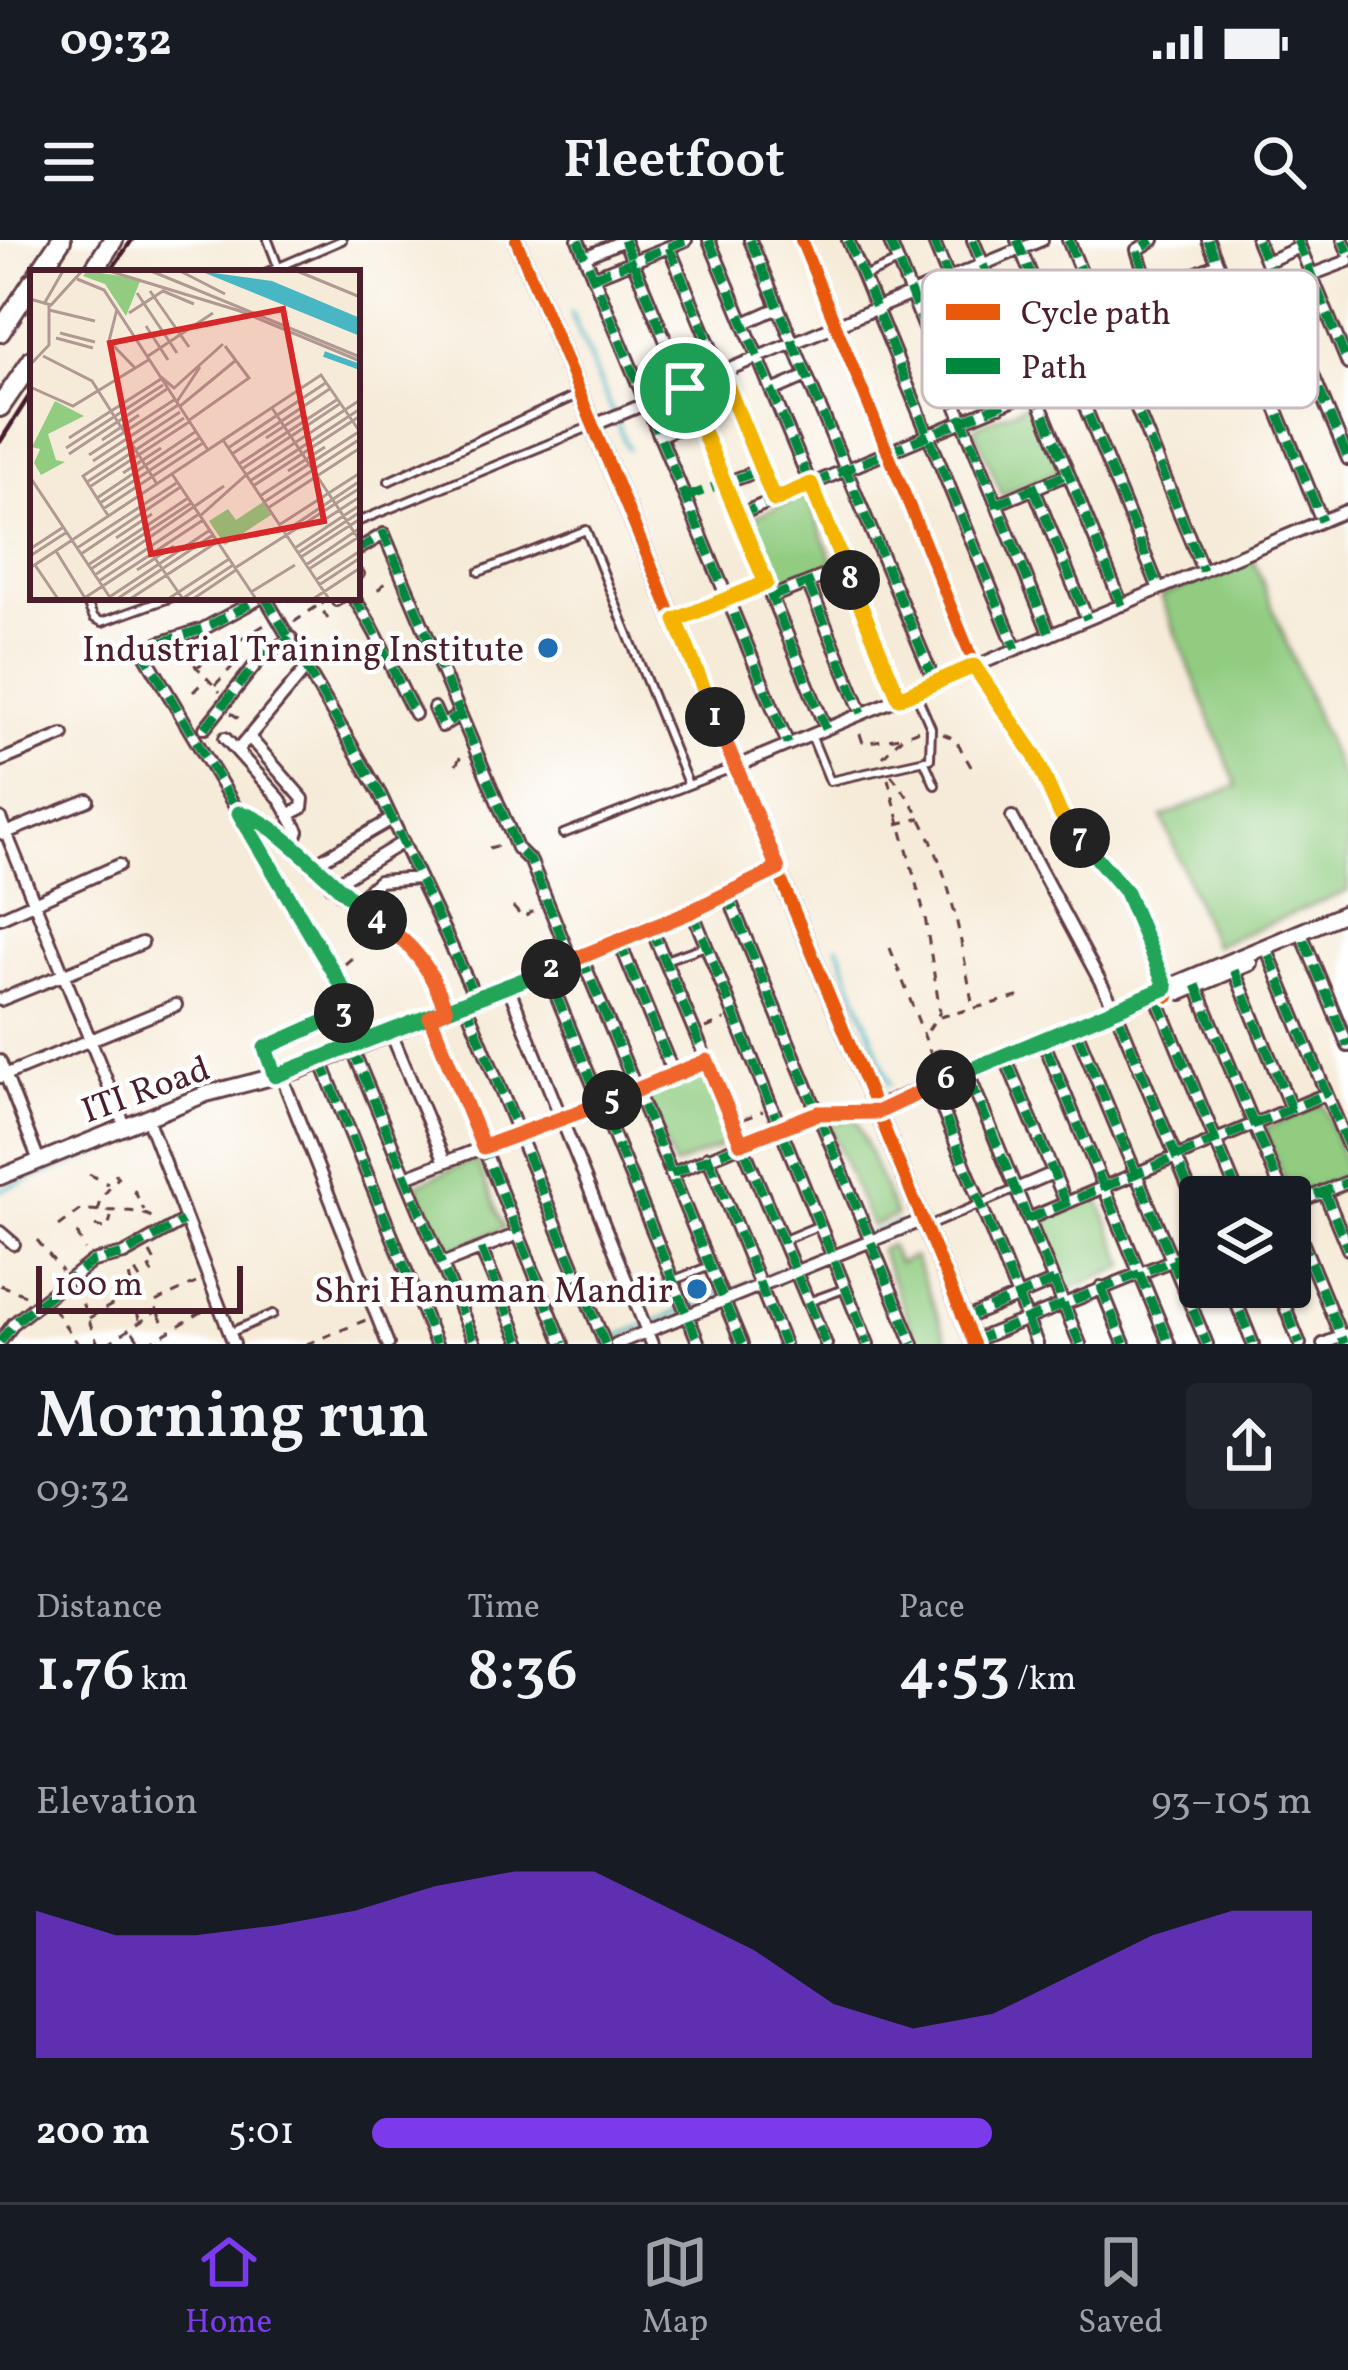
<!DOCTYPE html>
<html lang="en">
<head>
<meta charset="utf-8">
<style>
  body { margin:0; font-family:Vollkorn,serif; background:#20242c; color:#f1f3f6; height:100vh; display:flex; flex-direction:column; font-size:45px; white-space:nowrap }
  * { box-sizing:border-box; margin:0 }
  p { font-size:39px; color:#9ea1a6 }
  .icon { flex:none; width:66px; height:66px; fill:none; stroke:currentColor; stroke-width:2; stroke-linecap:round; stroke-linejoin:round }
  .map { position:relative; height:1104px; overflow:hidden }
  .panel { display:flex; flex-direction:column; background:#171b24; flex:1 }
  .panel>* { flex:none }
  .buttons { position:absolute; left:1179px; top:936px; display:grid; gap:24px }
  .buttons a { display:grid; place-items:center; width:132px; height:132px; border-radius:12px; background:#171b24; box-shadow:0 3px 9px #0004; font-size:60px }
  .scale { position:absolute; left:36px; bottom:30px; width:207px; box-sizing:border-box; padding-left:12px; border:6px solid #4a1f2b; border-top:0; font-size:33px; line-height:42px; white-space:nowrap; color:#4a1f2b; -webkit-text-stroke:9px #fff; paint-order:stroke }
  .pin { position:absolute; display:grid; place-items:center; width:102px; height:102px; color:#fff; margin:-51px; border:6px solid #fff; border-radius:50%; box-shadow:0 3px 12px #0007 }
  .km { position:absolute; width:60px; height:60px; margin:-30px; border-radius:50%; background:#222; color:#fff; font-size:33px; line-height:60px; text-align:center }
  .round { display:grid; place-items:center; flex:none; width:126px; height:126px; border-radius:12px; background:#20242c }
  .summary { display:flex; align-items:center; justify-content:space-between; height:204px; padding:0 36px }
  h1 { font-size:66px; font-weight:600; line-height:90px }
  .figures { display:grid; grid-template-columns:repeat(3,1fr); gap:18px; height:204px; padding:12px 36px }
  .figures div { display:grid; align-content:center }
  .figures b { font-size:60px; font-weight:600 }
  .figures small { font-size:33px; font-weight:400 }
  .figures p { font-size:33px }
  .chart { height:336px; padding:24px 36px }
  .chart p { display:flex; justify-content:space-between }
  .chart svg { width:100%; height:216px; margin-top:12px; fill:#7c3aed; opacity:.7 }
  ul { padding:0 36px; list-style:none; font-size:39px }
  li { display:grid; grid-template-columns:192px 144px 1fr; align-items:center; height:90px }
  li i { height:30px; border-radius:15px; background:#7c3aed }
  .status { display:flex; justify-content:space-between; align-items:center; height:84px; padding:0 60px; background:#171b24; direction:ltr }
  .status svg { height:33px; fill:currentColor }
  header { display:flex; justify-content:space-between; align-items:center; height:156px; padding:0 36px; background:#171b24; font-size:54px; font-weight:600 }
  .tabs { display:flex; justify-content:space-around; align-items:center; height:168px; border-top:3px solid #363941; background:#171b24; font-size:33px; color:#9ea1a6 }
  .tabs a { display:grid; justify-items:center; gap:6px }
  .tabs .active { color:#7c3aed }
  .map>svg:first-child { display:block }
</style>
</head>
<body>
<div class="status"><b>09:32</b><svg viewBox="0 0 49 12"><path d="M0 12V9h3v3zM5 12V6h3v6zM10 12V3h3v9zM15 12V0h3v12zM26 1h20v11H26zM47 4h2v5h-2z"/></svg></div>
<header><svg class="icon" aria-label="menu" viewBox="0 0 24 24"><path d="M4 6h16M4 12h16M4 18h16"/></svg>Fleetfoot<svg class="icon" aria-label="search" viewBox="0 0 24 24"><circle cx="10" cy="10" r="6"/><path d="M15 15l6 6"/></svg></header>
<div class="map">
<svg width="1348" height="1104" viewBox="0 0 1348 1104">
  <rect width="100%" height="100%" fill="#fff"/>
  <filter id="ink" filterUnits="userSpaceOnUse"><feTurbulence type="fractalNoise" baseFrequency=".00833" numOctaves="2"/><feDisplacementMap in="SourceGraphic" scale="24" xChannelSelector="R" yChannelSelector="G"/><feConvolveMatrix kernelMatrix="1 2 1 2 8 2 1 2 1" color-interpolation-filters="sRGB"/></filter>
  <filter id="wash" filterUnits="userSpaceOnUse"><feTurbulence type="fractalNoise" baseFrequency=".004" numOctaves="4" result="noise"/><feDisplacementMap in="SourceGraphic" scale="48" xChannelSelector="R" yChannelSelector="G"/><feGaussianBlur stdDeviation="2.7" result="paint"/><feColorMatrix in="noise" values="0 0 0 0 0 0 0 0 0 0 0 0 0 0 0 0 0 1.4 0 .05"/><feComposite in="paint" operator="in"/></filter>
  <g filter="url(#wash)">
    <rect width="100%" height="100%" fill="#f6ebd8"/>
    <path fill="#91cc81" stroke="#6e7656" stroke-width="3" d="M1033,162l28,68 -59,25 -28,-68z
      M806,255l28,68 -59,25 -29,-68z
      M1253,319l95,236v96l-134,55 -52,-129 75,-31 -76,-190z
      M703,828l31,73 -60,25 -30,-73z
      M1323,864l25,70 -56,24 -29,-69z
      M855,877l41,99 -25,10 -42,-101z
      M476,919l28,69 -59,25 -28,-69z
      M1098,958l28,68 -60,25 -28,-68z
      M890,1005l8,18 16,-7 35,88h-31l-38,-94z"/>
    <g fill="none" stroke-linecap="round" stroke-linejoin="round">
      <path stroke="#49b7c3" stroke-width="4.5" d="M571,73l57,136
        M838,706l52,138
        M0,950l136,-51
        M605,1102l293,-119"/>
    </g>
  </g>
  <g filter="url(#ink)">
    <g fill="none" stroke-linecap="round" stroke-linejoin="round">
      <defs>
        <path id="service" d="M268,0l10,26
          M265,33l77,-33
          M863,37l35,-15
          M389,241l188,-86
          M357,282l235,-96
          M479,332l107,-42 102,254
          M357,337l3,-3
          M84,357l10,21 8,4 70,-25
          M336,362l7,-5
          M811,495l19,46 100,-22 1,-31 -16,-37
          M924,520l11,25
          M563,594l169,-66
          M665,720l41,-14
          M926,987l90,-38
          M784,1000l36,-15
          M674,1040l36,-14
          M808,1062l36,-13
          M229,1093l44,-19"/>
        <path id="minor" d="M578,0l210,504
          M624,0l202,489
          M709,0l190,458
          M750,0l185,443
          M801,0l174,426 60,90 35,73 56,62 43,106
          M848,0l168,409
          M889,0l161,395
          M933,0l67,166
          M973,0l149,365
          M1017,0l142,349
          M1068,0l135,331
          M1208,0l114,281
          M1257,0l91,219
          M1297,0l51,124
          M1343,0l5,12
          M669,7l105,253
          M585,17l39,-17
          M1266,22l34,-15
          M1311,35l37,-14
          M593,37l93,-37
          M1151,54l-14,-44 16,-10
          M744,83l34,-15
          M1146,84l-7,-25 78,-35
          M1108,99l121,-48
          M772,151l35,-15
          M594,185l448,-185
          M660,195l39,-15
          M725,243l36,-13
          M1034,249l53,130
          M997,264l71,-30
          M738,275l296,-124
          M357,310l27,-16 133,314 14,14 40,98
          M808,343l54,130
          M265,357l115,197 96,205
          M353,357c28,39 39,76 62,117
          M771,357l74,-29
          M677,380l89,-37
          M159,403l44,-14 59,-32
          M141,408l211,356 -2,6 -85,39 10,27
          M434,468l8,18 17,-11
          M205,488l55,-69 31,-21
          M225,498l55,61 18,32 -6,16
          M250,498l53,61 -1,9 -12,6
          M237,511l71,-85
          M0,521l63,-26
          M735,527l613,-257
          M239,573l38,18 66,65 65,46 24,30 14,39
          M1012,577l103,192 85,206
          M0,578l125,308
          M3,594l85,-34
          M311,626l81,-47
          M331,646l72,-44
          M727,653l186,451
          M353,663l26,-22 40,-3
          M692,671l176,433
          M0,678l119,-53
          M651,688l175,416
          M1304,700l44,106
          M619,701l55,134
          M1269,715l79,191
          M581,716l161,388
          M546,730l153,374
          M1234,730l57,139
          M1196,745l88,212
          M508,746l144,358
          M0,760l142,-57
          M1158,761l81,196
          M465,763l140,341
          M430,777l133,327
          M391,793l54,129
          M1078,795l129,309
          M352,808l123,296
          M1046,808l123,296
          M0,821l39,100
          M321,821l115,283
          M1008,824l58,139
          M967,831l113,273
          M281,835l107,269
          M0,837l176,-72
          M936,854l101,250
          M147,878l87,226
          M708,917l76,187
          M671,934l147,-61 60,-1
          M406,937l301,-116
          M1016,949l37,-16
          M1324,951l24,58
          M1290,965l58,-23
          M1290,972l54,132
          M1028,979l298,-125
          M0,992l14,12
          M481,1009l40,95
          M442,1024l76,-30
          M1101,1047l23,57
          M1230,1047l23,57
          M1277,1047l23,57
          M964,1079l90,-38
          M973,1101l227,-92
          M0,1102l14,-19 79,-62 31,-7 59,-33
          M616,1104l307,-124
          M1323,1104l24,-10"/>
        <path id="tertiary" d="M516,0l458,1104
          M1181,752l68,-29
          M877,869l471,-197
          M0,937l206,-83 93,-24 393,-159 86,-42"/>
        <path id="trunk" d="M39,33l22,-33
          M92,33l21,-33
          M0,92l33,-50
          M0,167l33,-48"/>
      </defs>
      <use href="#service" stroke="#643e45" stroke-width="12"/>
      <use href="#minor" stroke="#643e45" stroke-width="16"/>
      <use href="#tertiary" stroke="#643e45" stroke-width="20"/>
      <use href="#trunk" stroke="#643e45" stroke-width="24"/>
      <path stroke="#643e45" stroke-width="3" stroke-dasharray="9 9" stroke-linecap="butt" d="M378,350l12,-13
        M319,357l7,12
        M328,379l-4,-6 7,-5
        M294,382l29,-20
        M182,411l38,41
        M195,428l71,-44
        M215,445l17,-18
        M193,452l12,-12
        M231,473l9,6
        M860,494l3,9 37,-6
        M943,494l12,5 18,31
        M883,517l19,-20 16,-7
        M456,525l6,-11
        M891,535c55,65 68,152 82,233
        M888,539l37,138 15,95 -15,23
        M897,584l24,-6
        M489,608l12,-3
        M513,667l10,11 13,-9
        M890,708l47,121
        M345,724l13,-11
        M940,777l85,-22
        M706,788l19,-8
        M934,812l14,-5
        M744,879l19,-8
        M89,934l19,10
        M134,950l10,20
        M98,971l4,-14 16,-19 -5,-8
        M59,986l23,-17c24,5 55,-4 74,11
        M95,986l13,3 3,-12
        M77,993l8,17
        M37,1000l25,31
        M150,1013l6,11 -7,4 6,11
        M0,1045l30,12
        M76,1047l22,57
        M54,1069l24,35
        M158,1073l5,10
        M89,1078l28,-16
        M139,1080l-10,-45 6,-4 5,8
        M133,1092l8,12
        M107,1104l50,-33 -4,-8 43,-20
        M148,1104l57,-34
        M307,1104l59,-24"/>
      <use href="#service" stroke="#fff" stroke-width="6"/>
      <use href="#minor" stroke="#fff" stroke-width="10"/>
      <use href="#tertiary" stroke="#fff" stroke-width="14"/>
      <use href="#trunk" stroke="#fff" stroke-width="18"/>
      <path stroke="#4a1f2b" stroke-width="4.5" d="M109,33l23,-33
        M0,202l33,-52"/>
      <path stroke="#00873e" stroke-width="9" stroke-dasharray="18 9" stroke-linecap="butt" d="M578,0l210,504
        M624,0l202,489
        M709,0l190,458
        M750,0l185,443
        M848,0l168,409
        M889,0l161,395
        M933,0l67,166
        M973,0l149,365
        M1017,0l142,349
        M1068,0l135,331
        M1208,0l114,281
        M1257,0l91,219
        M1297,0l51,124
        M1343,0l5,12
        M669,7l105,253
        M593,37l93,-37
        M1151,54l-14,-44 16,-10
        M1034,249l53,130
        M686,257l75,-27
        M997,264l71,-30
        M738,275l296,-124
        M357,310l27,-16 133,314 14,14 40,98
        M808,343l54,130
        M265,357l115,197 96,205
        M353,357c28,39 39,76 62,117
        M771,357l74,-29
        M677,380l89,-37
        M159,403l44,-14 59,-32
        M141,408l211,356 -2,6 -85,39 10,27
        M434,468l8,18 17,-11
        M205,488l55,-69 31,-21
        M727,653l186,451
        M692,671l176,433
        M651,688l175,416
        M1304,700l44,106
        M619,701l55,134
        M1269,715l79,191
        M581,716l161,388
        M546,730l153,374
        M1234,730l57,139
        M1196,745l88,212
        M1158,761l81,196
        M465,763l140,341
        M430,777l133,327
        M1119,778l81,197
        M1078,795l129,309
        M352,808l123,296
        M1046,808l123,296
        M321,821l115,283
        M1008,824l58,139
        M970,840l110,264
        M936,854l101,250
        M708,917l76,187
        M671,934l147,-61 60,-1
        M1324,951l24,58
        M1290,965l58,-23
        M1290,972l54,132
        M1028,979l298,-125
        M481,1009l40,95
        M1101,1047l23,57
        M1230,1047l23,57
        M1277,1047l23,57
        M964,1079l90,-38
        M973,1101l227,-92
        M0,1102l14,-19 79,-62 31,-7 59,-33"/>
      <defs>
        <path id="cycleway" d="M516,0l458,1104
          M801,0l174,426 60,90 35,73 56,62 43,106"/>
      </defs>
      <use href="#cycleway" stroke="#fff" stroke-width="20"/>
      <use href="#cycleway" stroke="#e8590c" stroke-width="12"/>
    </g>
  </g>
  <g fill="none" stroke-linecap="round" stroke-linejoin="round" filter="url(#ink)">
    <defs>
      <path id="split-1" d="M685,148l81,195 -90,37 39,97"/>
      <path id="split-2" d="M551,729l141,-58 86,-42 -63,-152"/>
      <path id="split-3" d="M344,773l-79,35 10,28 276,-107"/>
      <path id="split-4" d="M344,773l8,-9 -113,-191c40,7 99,80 138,107"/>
      <path id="split-5" d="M377,680c38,26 53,47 69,90l-16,7 53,130 129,-47"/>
      <path id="split-6" d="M612,860l95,-39 34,82 77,-30 60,-1 68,-32"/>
      <path id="split-7" d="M946,840l220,-92 -40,-96 -46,-54"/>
      <path id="split-8" d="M850,340l49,118 75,-32 61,90 25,57 20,25"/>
      <path id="split-9" d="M685,148l37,-15 52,127 37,-16 39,96"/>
    </defs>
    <use href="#split-1" stroke="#fff" stroke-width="24"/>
    <use href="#split-2" stroke="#fff" stroke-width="24"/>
    <use href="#split-3" stroke="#fff" stroke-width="24"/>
    <use href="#split-4" stroke="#fff" stroke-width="24"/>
    <use href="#split-5" stroke="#fff" stroke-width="24"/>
    <use href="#split-6" stroke="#fff" stroke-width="24"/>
    <use href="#split-7" stroke="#fff" stroke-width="24"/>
    <use href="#split-8" stroke="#fff" stroke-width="24"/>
    <use href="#split-9" stroke="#fff" stroke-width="24"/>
    <use href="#split-1" stroke="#f5b400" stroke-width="15"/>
    <use href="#split-2" stroke="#f0652b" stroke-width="15"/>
    <use href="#split-3" stroke="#22a559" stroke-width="15"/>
    <use href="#split-4" stroke="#22a559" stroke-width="15"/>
    <use href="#split-5" stroke="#f0652b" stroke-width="15"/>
    <use href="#split-6" stroke="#f0652b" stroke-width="15"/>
    <use href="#split-7" stroke="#22a559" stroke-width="15"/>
    <use href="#split-8" stroke="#f5b400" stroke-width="15"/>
    <use href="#split-9" stroke="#f5b400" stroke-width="15"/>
  </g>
  <g fill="#1f6fb2" stroke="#fff" stroke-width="4.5">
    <circle cx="548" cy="408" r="12"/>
    <circle cx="697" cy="1049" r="12"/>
  </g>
  <g text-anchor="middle" stroke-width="9" stroke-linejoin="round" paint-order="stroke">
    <g font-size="36" fill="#4a1f2b" stroke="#fff" text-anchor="end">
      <text x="524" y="421">Industrial Training Institute</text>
      <text x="673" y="1062">Shri Hanuman Mandir</text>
    </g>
    <g font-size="36" fill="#4a1f2b" stroke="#fff">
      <text transform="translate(145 848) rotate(-20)" y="13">ITI Road</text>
    </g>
  </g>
  <g transform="translate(30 30)">
    <rect width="330" height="330" fill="#f6ebd8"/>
    <path d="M57,1l54,8 -15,37 -21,-32 -22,-8zM25,131l29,15 -36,18 8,26 9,2 -24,13 -7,-12 6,-14 -8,-2zM233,232l8,13 -46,30 -16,-24 19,-12 8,11z" fill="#91cc81"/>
    <path d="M170,1l72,10 88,37v18z" fill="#49b7c3"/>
    <path fill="none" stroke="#49b7c3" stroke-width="6" d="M294,84l36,13"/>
    <path fill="none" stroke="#b19993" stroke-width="3" d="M79,1l131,40 120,50M121,1l209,86M150,1l45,23M267,1l63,26M47,9l27,11 104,160M120,21l39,56M107,23l40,60M0,29l21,6 31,-34M14,34l19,-33M87,39l-8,32 26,27M19,40l46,11M99,43l34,-22 31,13M116,56l22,34M30,63l35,9M26,68l37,10M13,86l49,25 65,103M118,86l65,-43M0,95l19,-20v-39M131,107l13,11 49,-44M0,117l43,19 77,-47M146,133l24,-36M149,137l56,-46M242,138l88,133M158,151l61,-43 -24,-32M39,168l92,-59M236,168l37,-24M72,170l37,-25M193,170l106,159M36,178l97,-63M198,178l99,-66M39,184l98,-65M202,184l99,-66M59,185l85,-55M63,191l85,-56M209,194l99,-65M212,199l99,-66M258,201l37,-24M93,203l38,-25M142,204l84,125M0,207l81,122M220,211l110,-72M57,212l97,-64M61,216l98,-64M223,216l107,-70M230,226l100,-65M67,228l98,-66M234,232l96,-63M70,233l99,-65M238,238l92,-60M73,239l100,-66M170,246l46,-41 114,-75M79,247l-26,-41 97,-64M291,252l37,-24M249,255l81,-52M254,262l76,-51M86,268l36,-24M47,278l101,-66M265,278l65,-43M0,279l32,-21M26,281l29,47M120,281l33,48M268,283l62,-41M51,284l101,-68M0,286l37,-24M271,287l59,-38M5,295l23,34M58,295l100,-67M276,295l54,-37M0,298l291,-193 39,57M205,298l125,-80M61,299l100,-66M279,299l48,-31M107,300l37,-24M65,305l129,-89M286,310l44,-29M69,311l100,-67M289,315l41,-27M221,322l44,-27M78,328l102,-68M53,329l120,-79M87,329l96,-64M100,329l87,-57M138,329l61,-40M152,329l51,-34M163,329l43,-29M283,329l47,-31"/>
    <path fill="#d62828" fill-opacity="0.15" stroke="#d62828" stroke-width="6" d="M253,39l41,212 -173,33 -41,-211z"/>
    <rect width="330" height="330" fill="none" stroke="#4a1f2b" stroke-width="6"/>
  </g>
  <rect x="922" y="30" width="396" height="138" rx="18" fill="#fff" stroke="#c9bcbf" stroke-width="3"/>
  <rect x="946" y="64" width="54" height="16" fill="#e8590c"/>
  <rect x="946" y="118" width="54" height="16" fill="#00873e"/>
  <g font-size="33" fill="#4a1f2b">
    <text x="1021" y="84">Cycle path</text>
    <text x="1021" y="138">Path</text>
  </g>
</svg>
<div class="buttons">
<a><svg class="icon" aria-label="layers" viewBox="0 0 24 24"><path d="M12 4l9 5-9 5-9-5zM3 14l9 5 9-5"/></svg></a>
</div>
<div class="scale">100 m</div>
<div class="pin" style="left:685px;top:148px;background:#1e9e55"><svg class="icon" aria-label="arrive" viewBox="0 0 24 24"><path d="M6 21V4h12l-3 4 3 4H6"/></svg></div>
<b class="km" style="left:715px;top:477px">1</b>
<b class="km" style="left:551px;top:729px">2</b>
<b class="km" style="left:344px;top:773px">3</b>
<b class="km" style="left:377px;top:680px">4</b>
<b class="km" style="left:612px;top:860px">5</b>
<b class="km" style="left:946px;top:840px">6</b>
<b class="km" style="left:1080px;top:598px">7</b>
<b class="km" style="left:850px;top:340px">8</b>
</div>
<section class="panel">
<div class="summary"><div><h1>Morning run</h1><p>09:32</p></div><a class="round"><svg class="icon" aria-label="share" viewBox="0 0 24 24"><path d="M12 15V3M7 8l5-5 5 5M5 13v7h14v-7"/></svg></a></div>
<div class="figures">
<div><p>Distance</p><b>1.76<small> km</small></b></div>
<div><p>Time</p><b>8:36</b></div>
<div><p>Pace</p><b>4:53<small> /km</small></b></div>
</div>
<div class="chart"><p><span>Elevation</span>93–105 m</p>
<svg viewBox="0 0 160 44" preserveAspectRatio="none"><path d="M0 44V14L10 19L20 19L30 17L40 14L50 9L60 6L70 6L80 14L90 22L100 33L110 38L120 35L130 27L140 19L150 14L160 14V44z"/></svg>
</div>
<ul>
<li><b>200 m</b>5:01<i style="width:66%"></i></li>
</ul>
</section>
<nav class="tabs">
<a class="active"><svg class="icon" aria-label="home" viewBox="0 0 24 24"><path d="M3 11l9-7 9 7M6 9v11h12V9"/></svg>Home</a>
<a><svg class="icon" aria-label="map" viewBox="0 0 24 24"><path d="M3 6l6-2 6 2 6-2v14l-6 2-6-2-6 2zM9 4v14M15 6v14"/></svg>Map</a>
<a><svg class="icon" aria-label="saved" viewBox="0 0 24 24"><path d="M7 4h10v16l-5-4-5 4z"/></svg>Saved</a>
</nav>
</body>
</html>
